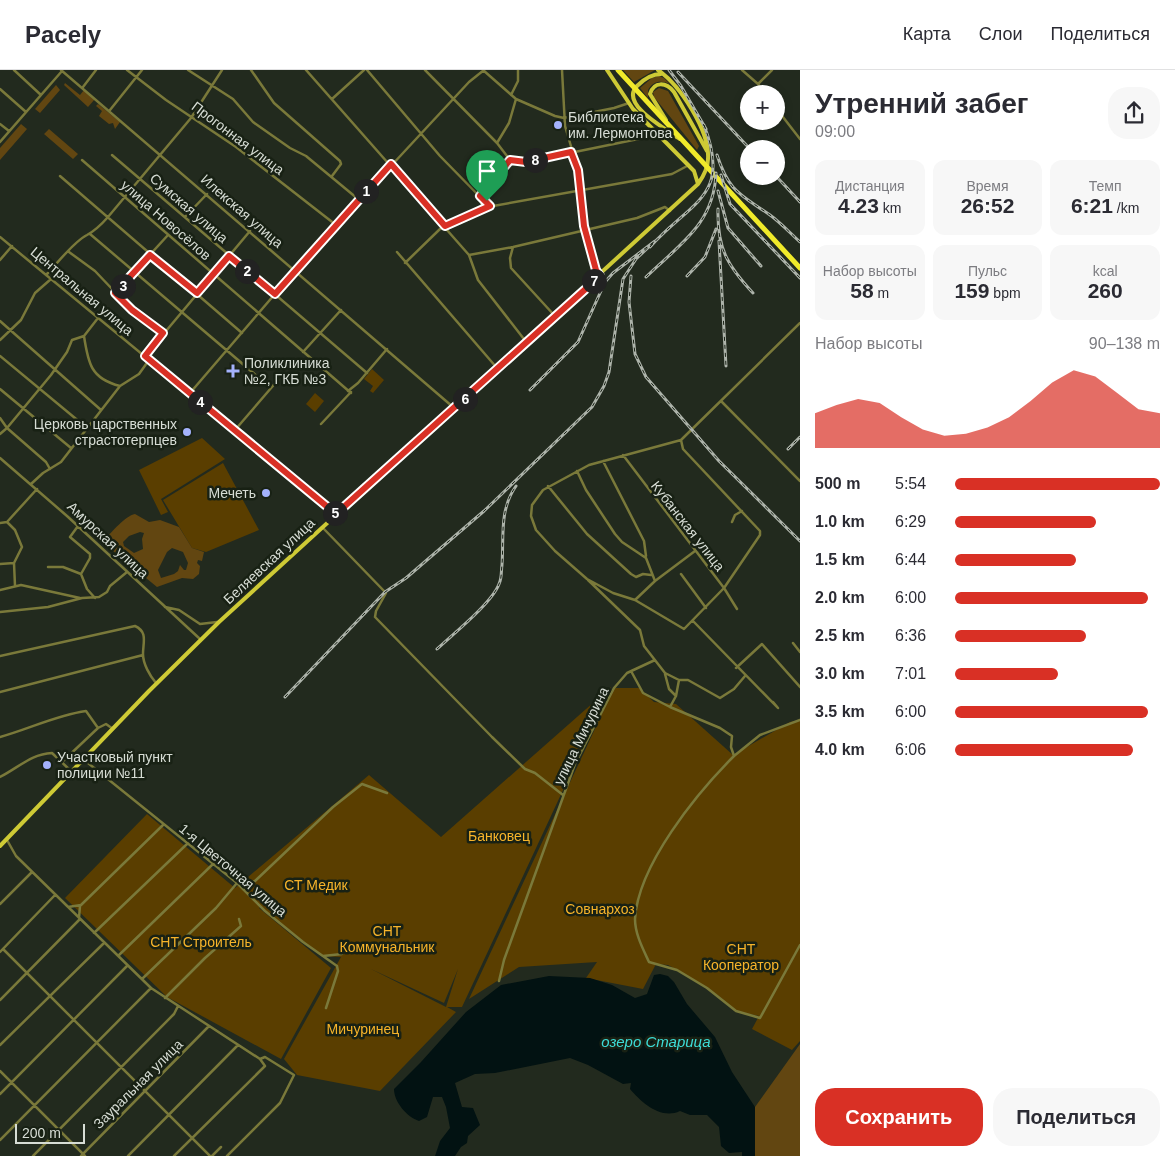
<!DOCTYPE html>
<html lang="ru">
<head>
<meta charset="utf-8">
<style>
  body { margin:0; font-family:Helvetica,sans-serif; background:#f7f7f7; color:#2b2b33; height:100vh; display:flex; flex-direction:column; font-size:19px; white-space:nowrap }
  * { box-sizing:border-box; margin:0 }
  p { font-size:16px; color:#7c7c81 }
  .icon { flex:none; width:28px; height:28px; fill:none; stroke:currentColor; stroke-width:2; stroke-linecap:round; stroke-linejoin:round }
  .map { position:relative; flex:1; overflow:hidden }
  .side { display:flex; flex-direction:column; background:#fff; width:375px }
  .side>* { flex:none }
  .fabs { position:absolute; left:740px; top:15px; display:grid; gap:10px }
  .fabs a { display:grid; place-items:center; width:45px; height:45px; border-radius:50%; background:#fff; box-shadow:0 2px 8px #0003; font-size:25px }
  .scale { position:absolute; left:15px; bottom:12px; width:70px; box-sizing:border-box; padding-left:5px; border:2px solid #d7ddd5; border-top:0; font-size:14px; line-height:18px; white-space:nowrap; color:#d7ddd5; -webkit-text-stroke:4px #182114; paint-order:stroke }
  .pin { position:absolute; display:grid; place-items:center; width:42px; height:42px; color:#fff; margin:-51px -21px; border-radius:50% 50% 50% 0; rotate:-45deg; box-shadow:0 0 5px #0007 }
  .pin .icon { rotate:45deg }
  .km { position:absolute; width:25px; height:25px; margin:-12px; border-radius:50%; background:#222; color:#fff; font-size:14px; line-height:25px; text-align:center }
  .round { display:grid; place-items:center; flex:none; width:52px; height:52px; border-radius:20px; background:#f7f7f7 }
  .head { display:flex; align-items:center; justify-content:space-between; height:85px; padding:0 15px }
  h1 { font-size:28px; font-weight:600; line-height:38px }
  .stats { display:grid; grid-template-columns:repeat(3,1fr); gap:8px; height:85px; padding:5px 15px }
  .stats div { display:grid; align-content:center; border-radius:12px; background:#f7f7f7; text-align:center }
  .stats b { font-size:21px; font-weight:600 }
  .stats small { font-size:14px; font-weight:400 }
  .stats p { font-size:14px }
  .chart { height:140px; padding:10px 15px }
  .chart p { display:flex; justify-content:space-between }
  .chart svg { width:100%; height:90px; margin-top:5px; fill:#d93025; opacity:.7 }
  .action { display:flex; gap:10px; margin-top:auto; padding:10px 15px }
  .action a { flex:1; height:58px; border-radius:20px; background:#d93025; color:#fff; font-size:20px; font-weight:600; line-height:58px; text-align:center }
  .action a+a { background:#f7f7f7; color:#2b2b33 }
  ul { padding:0 15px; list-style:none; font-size:16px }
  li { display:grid; grid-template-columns:80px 60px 1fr; align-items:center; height:38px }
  li i { height:12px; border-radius:6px; background:#d93025 }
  header { display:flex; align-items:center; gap:30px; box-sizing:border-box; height:70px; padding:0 25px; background:#fff; border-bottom:1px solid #e1e1e2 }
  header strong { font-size:24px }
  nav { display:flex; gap:28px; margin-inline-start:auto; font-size:18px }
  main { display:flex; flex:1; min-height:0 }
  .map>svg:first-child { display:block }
</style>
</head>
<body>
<header>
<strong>Pacely</strong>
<nav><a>Карта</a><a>Слои</a><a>Поделиться</a></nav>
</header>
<main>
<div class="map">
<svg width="800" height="1086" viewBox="0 0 800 1086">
  <rect width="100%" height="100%" fill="#222a1e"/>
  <path fill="#5a3e00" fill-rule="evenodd" d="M372,299l12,11 -11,13 -3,-2 3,-5 -9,-7z
    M315,323l9,8 -9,11 -9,-8z
    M202,368l23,21 -64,40 7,13 -7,3 -22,-45z
    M223,393l36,67 -53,22 -14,-4 -29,-48z
    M611,617l-149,320h-15l9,5 -76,79 -83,-16 -13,-16 57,-102 -19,-1 -62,-49 -1,1 72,60 -50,91 -114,-62 -102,-99 82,-84 88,74 134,-113 72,62zM371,899l73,34 14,-34 -12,38z
    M614,618h25l15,14 22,2 57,51 57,-33 10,-2v321l-8,9 -40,-21 7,-13 -23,-5 -17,-15 -42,-26 -9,-5 -12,-1 -13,25 -57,-11 11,-16 -78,5 -50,32z"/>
  <path fill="#624611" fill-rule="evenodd" d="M623,0h32l-21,12z
    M659,6l5,2 6,6c-9,-4 -17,-3 -22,6v8l-8,-10 12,-10z
    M65,13l15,12 4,-5 11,9 -7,8 -24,-22z
    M56,15l4,5 -20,23 -5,-4z
    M659,18l9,3 31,55 -2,4 -43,-53 -1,-5z
    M98,34l22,18 -5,7 -2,-6 -4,1 -10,-8 3,-5 -6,-5z
    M21,54l6,5 -27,31v-12z
    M49,59l29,25 -5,5 -29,-25z
    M135,444l14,8 11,-2 19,7 13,21 12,4 -2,9 -4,-1 -1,3 3,3 -1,8 -6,5 -11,-1 -25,9 -50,-41 -2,-7c7,-7 20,-23 30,-25zM140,462l4,1 -2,6 1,10 -9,4 -10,-7 -1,-4 6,-6zM172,478l11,4 5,11 -2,7h-2l-4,-5 -2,6 -4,3 -13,4 -3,-8 9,-18z
    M800,974v112h-45v-49z"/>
  <path fill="#021212" d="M660,904l8,2 6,6 13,22 28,33 17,35 23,35v49h-13v-4l-13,1 -8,-7 -2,-19 -12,-12h-17l-10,-4c-19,9 -38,-8 -50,-22l1,-6 -8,1 -35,-19 -18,-7 -75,15 -20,1 -20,9 7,24 11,1 7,17 -12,11 -1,7 -6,4 -6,9h-20l5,-15 10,-13 -4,-21 -4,-10h-9l-6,20 -8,4c-12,-4 -25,-19 -25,-32l27,-27 45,-50 35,-27 48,-9 41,2 22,7 23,13 12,-4 7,-19z"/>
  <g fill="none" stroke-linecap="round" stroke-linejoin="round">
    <path stroke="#7a793a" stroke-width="2.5" d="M14,0l27,25
      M61,0l392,337
      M127,0l39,30 70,47 100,78
      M188,0l45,29 20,23 37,26 16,8 52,43
      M251,0l23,33 66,58 1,3 -9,12
      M306,0l163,185 9,25 49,63
      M367,0l73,86 49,50
      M425,0l72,73 13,17
      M483,0l33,29 39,17 9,2 50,-10 15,-5
      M562,0l3,56 13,44 6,56 15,48
      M742,0l16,14 8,10
      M758,14l14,-14
      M83,17l13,-17
      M0,19l26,23
      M511,25l7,-14v-11
      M332,29l32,-29
      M776,38l24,31
      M110,40l32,-40
      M0,54l9,7
      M0,72l62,-71
      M497,73l12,-20 7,-24
      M112,85l255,218
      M82,90l269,233
      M510,90l16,2 117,-24 10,-8
      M60,106l182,157
      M480,126l29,-36
      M481,128l1,10
      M185,147l22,-23
      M90,164l181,154
      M0,167l336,277
      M513,177l-3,11 1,10 43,47
      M69,182l26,19 37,39 31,23
      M397,182l100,116
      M469,185l44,-8 124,-29 28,-11 5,4
      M0,190l12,-14
      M405,193l35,-34 42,-21 190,-34 17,-9
      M46,205c11,-11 27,-33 41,-40 9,-5 14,-10 21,-18l83,-99 31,-48
      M115,223l53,-58
      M0,251l101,89
      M84,266c4,27 7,43 36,50
      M84,266l14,-18
      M0,270l21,-20 14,-27 16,-14
      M303,282l38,-42
      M0,286l87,72
      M145,286l105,-125
      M0,319l71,59
      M348,321l10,-8 29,-34
      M190,323l121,-141 158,-170 15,-12
      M721,331l79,80
      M0,348l7,10 39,34 4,7
      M321,354l30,-32
      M235,360l43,-50
      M0,364l7,-6 44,-53 16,-23 5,-12 12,-4
      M681,370l2,9 77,82v4l-36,53 -40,41 -49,-29 -22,-7 -26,-14 -32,-28 -19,-21 -5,-14 1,-11 11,-15 46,-25 92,-25 119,-117
      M623,385l101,133 13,21
      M0,388l67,58 133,123
      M603,391l41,80 2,15
      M577,401l9,19 29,44 7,8 24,16 9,23
      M31,414l12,-11 18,-11 59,-76 19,-12 10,-14
      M548,416l39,48 44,40 5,3 7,-3 8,1
      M7,452l8,8 7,17 -8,16 1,23
      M732,452l3,-7 7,-4
      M0,453l7,-1 30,-33
      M323,458l63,65 -10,18 -1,6 117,120 33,32 10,4 28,22
      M0,494l14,-1
      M48,497h15l18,7 9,-16v-4l-20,-17 8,-11
      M81,504l6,15 8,9
      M681,504l25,34
      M588,510l52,50 4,16 21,27 14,7 -3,16 -6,11 50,21 12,8 -1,11 3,9c-37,37 -96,109 -99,163 0,15 8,30 14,43l28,8 30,18 29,23 24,7 40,-73
      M0,520l21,-5 59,13
      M635,530l20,-19 40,-30
      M165,537l14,3 21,14 17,-2
      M0,542l48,-5 34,-9 17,-1 8,-5 3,-6 17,-14
      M693,551l85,87 -5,-6
      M793,573l7,9
      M0,586l135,-30c13,6 8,16 8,28 0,10 7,22 13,29
      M736,598l26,-24 38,43
      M631,601l12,22 27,14
      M665,604l4,15 7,7
      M679,610h9l32,18 14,-9 11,-13
      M0,622l143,-37
      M0,667c29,-8 57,-22 86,-26l12,17 8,-4 7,5
      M734,686l26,-21 40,-15
      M83,689l154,124 28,28 38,31 34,24 1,5 -12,37
      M62,692l36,-34
      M0,707c18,-9 31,-23 52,-24l19,18
      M7,770l9,16 135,132 109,71 5,-2 29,18 -14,28 -53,53
      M237,813l6,2 12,-4 78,-74 29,-23 25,9
      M0,834l32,-32
      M68,837l13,-2 82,-80
      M79,848l1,-12
      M94,863l93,-89
      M3,879l207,207
      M0,882l55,-57
      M118,886l95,-92
      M323,886l19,-2
      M142,909l74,-71 21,-25
      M499,911l5,-21 71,-196 39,-76 13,-15 28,-13
      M165,928l40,-40 36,-32 -2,-7
      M0,930l80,-81
      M0,975l104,-102
      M0,1001l85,85
      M0,1024l127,-128
      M0,1070l151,-152
      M33,1086l141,-142 4,-8
      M81,1086l128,-130
      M128,1086l110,-111
      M174,1086l91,-90 -5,-7
      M212,1086l9,-9"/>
    <path stroke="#ceca35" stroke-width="4" d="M607,0l26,39 61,62 4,13
      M661,4c-9,0 -17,5 -24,12 -18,18 29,43 43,53
      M666,50l-16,-26c4,-13 16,-12 24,-2l33,59
      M0,776l149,-155 70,-69 479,-438c5,-7 10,-15 10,-25 2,-28 -28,-74 -50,-89"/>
    <path stroke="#f0ea2a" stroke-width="5" d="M618,0l182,198"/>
    <defs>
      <path id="rail" d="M669,0l12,16 25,43
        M678,2l72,77
        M717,85c12,37 23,39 53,60 11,8 20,18 30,27
        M721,105l9,29 70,74
        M776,106l24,26
        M718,121l10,37 33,38
        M718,139c-1,39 9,56 35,84
        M719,171l7,125
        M650,177c41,-46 82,-50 54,-122
        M631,206l-2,26 6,52 11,23 73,84 81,80
        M687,206l18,-19 11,-28
        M646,207c34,-33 68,-53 70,-104
        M788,379l12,-12
        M437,579c16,-15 55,-46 62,-65 3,-6 2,-13 3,-19 2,-28 -3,-55 14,-79
        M285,627l100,-105 21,-14 78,-67 108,-104 12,-21 5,-14 14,-93 13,-20 19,-18 -42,32 -8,9 -27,60 -48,48"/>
    </defs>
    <use href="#rail" stroke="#aeb4ab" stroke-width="3"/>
    <use href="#rail" stroke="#182114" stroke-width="1" stroke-dasharray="4" stroke-linecap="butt"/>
  </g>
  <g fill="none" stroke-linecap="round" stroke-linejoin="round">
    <defs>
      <path id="route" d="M571,82l7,18 6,56 12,44 4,6 -264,238 -191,-158 18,-23 -31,-23 -17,-17 35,-38 47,38 32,-37 46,38 116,-130 54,62 45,-20 -10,-10 30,-36 16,2z"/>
    </defs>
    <use href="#route" stroke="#fff" stroke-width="10"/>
    <use href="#route" stroke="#d93025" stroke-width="6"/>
  </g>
  <g fill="#a4b2fc" stroke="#182114" stroke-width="2">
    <circle cx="558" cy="55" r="5"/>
    <path d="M230.5 293.5h5v5h5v5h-5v5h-5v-5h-5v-5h5z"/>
    <circle cx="187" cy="362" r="5"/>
    <circle cx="266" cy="423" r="5"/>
    <circle cx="47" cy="695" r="5"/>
  </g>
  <g text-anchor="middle" stroke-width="5" stroke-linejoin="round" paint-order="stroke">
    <g font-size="14" fill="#d7ddd5" stroke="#182114" text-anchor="start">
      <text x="568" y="52">Библиотека<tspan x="568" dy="16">им. Лермонтова</tspan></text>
      <text x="244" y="298">Поликлиника<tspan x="244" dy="16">№2, ГКБ №3</tspan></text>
      <text x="177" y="359" text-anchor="end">Церковь царственных<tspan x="177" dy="16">страстотерпцев</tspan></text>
      <text x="256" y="428" text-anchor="end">Мечеть</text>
      <text x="57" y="692">Участковый пункт<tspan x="57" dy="16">полиции №11</tspan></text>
    </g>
    <g font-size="14" fill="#d7ddd5" stroke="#182114">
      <text transform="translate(238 68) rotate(37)" y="5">Прогонная улица</text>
      <text transform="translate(189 138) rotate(41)" y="5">Сумская улица</text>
      <text transform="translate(242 141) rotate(41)" y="5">Илекская улица</text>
      <text transform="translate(166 150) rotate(41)" y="5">улица Новосёлов</text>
      <text transform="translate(82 221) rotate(40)" y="5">Центральная улица</text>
      <text transform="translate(688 456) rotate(52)" y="5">Кубанская улица</text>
      <text transform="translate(108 470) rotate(43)" y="5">Амурская улица</text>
      <text transform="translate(269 491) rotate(-43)" y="5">Беляевская улица</text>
      <text transform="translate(581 666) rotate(-64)" y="5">улица Мичурина</text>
      <text transform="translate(233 800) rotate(40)" y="5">1-я Цветочная улица</text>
      <text transform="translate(138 1014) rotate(-45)" y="5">Зауральная улица</text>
    </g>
    <g font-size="14" fill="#f7b42a" stroke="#182114">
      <text x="499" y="771">Банковец</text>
      <text x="316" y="820">СТ Медик</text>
      <text x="600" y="844">Совнархоз</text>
      <text x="387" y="866">СНТ<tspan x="387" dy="16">Коммунальник</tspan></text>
      <text x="201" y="877">СНТ Строитель</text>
      <text x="741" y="884">СНТ<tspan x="741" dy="16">Кооператор</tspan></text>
      <text x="363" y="964">Мичуринец</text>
    </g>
    <g font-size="15" font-style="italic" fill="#3ddcd6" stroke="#182114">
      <text x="656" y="977">озеро Старица</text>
    </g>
  </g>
</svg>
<div class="fabs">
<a>+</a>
<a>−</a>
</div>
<div class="scale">200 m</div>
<div class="pin" style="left:487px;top:131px;background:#1e9e55"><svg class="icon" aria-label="arrive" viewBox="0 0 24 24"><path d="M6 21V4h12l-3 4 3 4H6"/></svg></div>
<b class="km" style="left:366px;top:121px">1</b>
<b class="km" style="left:247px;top:201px">2</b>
<b class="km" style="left:123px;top:216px">3</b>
<b class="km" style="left:200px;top:332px">4</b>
<b class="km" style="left:335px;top:443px">5</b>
<b class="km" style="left:465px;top:329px">6</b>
<b class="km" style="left:594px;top:211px">7</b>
<b class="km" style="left:535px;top:90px">8</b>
</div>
<section class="side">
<div class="head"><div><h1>Утренний забег</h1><p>09:00</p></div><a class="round"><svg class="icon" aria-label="share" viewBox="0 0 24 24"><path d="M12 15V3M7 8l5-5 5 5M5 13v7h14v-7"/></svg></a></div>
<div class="stats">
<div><p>Дистанция</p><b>4.23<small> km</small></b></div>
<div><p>Время</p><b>26:52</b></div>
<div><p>Темп</p><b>6:21<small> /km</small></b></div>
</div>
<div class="stats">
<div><p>Набор высоты</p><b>58<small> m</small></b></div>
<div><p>Пульс</p><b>159<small> bpm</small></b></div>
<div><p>kcal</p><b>260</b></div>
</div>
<div class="chart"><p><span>Набор высоты</span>90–138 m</p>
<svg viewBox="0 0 160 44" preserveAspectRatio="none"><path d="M0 44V27L10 23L20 20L30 22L40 29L50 35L60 38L70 37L80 34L90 29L100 21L110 12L120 6L130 9L140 17L150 25L160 27V44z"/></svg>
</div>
<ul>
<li><b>500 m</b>5:54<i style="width:100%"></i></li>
<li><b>1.0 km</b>6:29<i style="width:69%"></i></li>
<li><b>1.5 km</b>6:44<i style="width:59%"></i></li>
<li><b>2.0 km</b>6:00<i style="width:94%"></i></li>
<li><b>2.5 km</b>6:36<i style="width:64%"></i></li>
<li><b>3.0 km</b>7:01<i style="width:50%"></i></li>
<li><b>3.5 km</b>6:00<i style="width:94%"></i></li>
<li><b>4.0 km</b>6:06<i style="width:87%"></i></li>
</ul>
<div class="action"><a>Сохранить</a><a>Поделиться</a></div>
</section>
</main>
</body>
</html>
